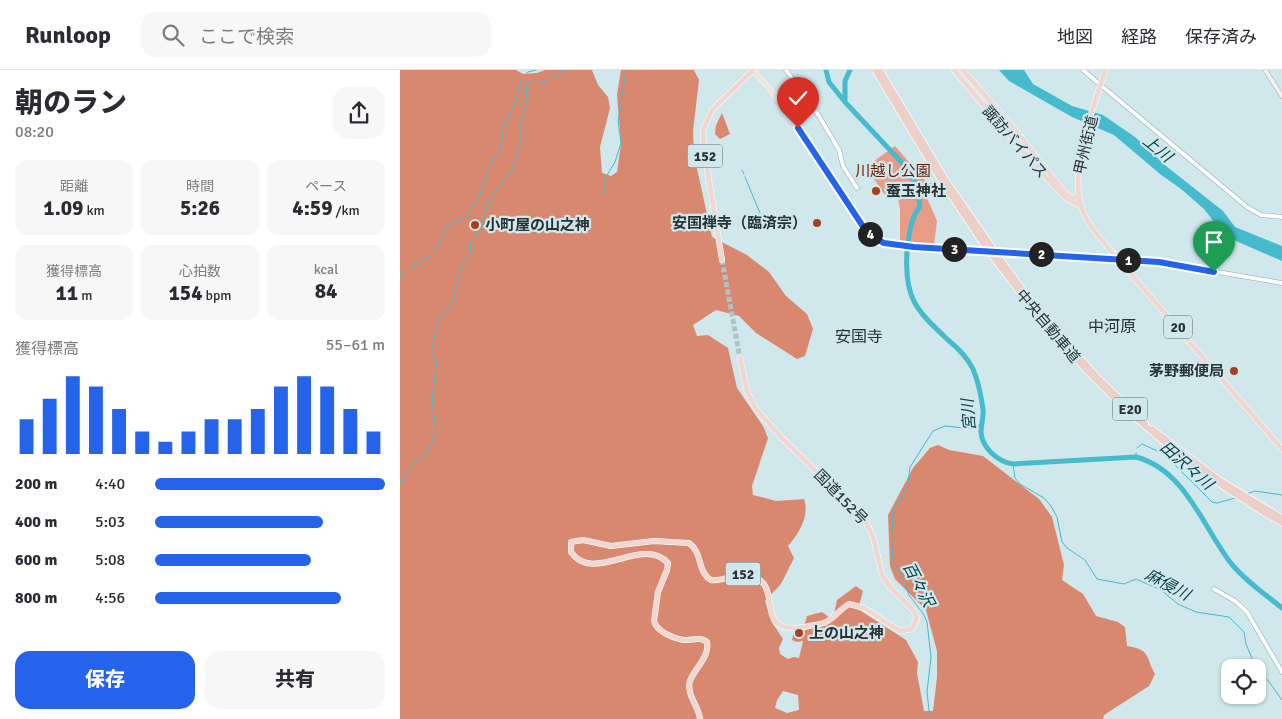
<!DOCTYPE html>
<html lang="ja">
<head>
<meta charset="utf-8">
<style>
  body { margin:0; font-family:Signika,"Noto Sans JP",sans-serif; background:#f7f7f7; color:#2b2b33; height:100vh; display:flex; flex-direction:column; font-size:19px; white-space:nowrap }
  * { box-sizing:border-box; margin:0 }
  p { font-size:16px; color:#7c7c81 }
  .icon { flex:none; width:28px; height:28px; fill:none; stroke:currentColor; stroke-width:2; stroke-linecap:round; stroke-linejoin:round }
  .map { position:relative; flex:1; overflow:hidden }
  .side { display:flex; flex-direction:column; background:#fff; width:400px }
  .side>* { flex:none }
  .tools { position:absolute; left:821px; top:589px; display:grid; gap:10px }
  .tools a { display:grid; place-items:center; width:45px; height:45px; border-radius:10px; background:#fff; box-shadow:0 1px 4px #0004; font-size:25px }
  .pin { position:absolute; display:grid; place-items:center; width:42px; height:42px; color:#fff; margin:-51px -21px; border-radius:50% 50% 50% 0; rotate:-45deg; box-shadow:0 0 5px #0007 }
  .pin .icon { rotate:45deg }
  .km { position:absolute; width:25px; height:25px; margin:-12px; border-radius:50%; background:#222; color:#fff; font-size:14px; line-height:25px; text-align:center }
  .round { display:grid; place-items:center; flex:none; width:52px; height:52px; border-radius:15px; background:#f7f7f7 }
  .headline { display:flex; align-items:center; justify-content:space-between; height:85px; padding:0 15px }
  h1 { font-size:28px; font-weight:800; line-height:38px }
  .stats { display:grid; grid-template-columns:repeat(3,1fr); gap:8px; height:85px; padding:5px 15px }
  .stats div { display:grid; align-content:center; border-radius:12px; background:#f7f7f7; text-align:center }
  .stats b { font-size:21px; font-weight:800 }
  .stats small { font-size:14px; font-weight:400 }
  .stats p { font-size:14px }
  .chart { height:140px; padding:10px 15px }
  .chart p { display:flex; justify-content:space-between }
  .chart svg { width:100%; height:90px; margin-top:5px; stroke:#2563eb; stroke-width:6 }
  .cta { display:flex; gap:10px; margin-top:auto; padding:10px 15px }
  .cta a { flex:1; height:58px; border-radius:15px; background:#2563eb; color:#fff; font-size:20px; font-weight:800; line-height:58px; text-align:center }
  .cta a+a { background:#f7f7f7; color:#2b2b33 }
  ul { padding:0 15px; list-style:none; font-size:16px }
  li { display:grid; grid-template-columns:80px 60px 1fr; align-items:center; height:38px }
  li i { height:12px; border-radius:6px; background:#2563eb }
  header { display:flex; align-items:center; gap:30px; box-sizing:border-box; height:70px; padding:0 25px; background:#fff; border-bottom:1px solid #e1e1e2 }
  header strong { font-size:24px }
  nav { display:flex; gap:28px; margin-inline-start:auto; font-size:18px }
  .search { width:350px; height:45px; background:#f7f7f7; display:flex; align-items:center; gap:12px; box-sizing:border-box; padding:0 18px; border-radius:15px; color:#7c7c81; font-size:19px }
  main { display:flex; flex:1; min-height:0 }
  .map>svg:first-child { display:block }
</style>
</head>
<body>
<header>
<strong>Runloop</strong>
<div class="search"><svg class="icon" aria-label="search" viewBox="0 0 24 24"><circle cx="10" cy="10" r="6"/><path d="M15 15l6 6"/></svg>ここで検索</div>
<nav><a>地図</a><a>経路</a><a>保存済み</a></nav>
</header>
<main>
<section class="side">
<div class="headline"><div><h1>朝のラン</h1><p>08:20</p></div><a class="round"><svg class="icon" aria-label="share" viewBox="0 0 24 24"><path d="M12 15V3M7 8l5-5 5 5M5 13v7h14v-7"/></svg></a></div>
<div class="stats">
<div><p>距離</p><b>1.09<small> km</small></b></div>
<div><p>時間</p><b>5:26</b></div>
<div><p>ペース</p><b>4:59<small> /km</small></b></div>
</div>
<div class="stats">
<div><p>獲得標高</p><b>11<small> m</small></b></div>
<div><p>心拍数</p><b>154<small> bpm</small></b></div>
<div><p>kcal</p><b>84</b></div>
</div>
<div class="chart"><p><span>獲得標高</span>55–61 m</p>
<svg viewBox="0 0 160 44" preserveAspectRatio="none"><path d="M5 44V27M15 44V17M25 44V6M35 44V11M45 44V22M55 44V33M65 44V38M75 44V33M85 44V27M95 44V27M105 44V22M115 44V11M125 44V6M135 44V11M145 44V22M155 44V33"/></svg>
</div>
<ul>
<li><b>200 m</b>4:40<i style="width:100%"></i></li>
<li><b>400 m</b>5:03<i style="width:73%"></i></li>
<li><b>600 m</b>5:08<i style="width:68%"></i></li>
<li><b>800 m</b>4:56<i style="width:81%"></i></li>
</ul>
<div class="cta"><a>保存</a><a>共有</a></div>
</section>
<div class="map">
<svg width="882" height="649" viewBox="0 0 882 649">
  <rect width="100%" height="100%" fill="#d0e7eb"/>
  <path fill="#e99c85" d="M495,76l32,37 8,1 -8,14 10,23 -3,24 -29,-2 -5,-2v-32l-3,-19 -13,4 -18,-27z"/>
  <path fill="#d98870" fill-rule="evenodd" d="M0,0h116l7,4 14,-1 8,-3h47l6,15 10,12 2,11 -10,39 2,26 9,3 6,-4 4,-28 -4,-49 4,-25h73l5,10 -6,51 1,24 18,82 35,18 22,17 17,24 21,18 6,15 -8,27 -8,3 -41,-26 -17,-17 -23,-6 -23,15 4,11 11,-1 20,13 9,40 26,38 5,12 -16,48 1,9 23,6 28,-2c6,17 -5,34 -16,47l6,12 -13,26 -16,17 8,23 10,15 -4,9 1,6 8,5 6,-2 5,1 4,-17 -6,1 -5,-2 2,-9 9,-1 4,-14 15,-4 11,8 4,-20 19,-14 7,5 -5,18 48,31 12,22 -1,11 7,38h9l4,-34v-26l-11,-41 -31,-31 -5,-13 -2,-51 25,-47 17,-20 8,-3 11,5 34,6 56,43 13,18 12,48 -2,15 21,14 13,22 22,6 7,5 2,19c24,4 18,10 28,28l-6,12 -45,29 -1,4h-703zM383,621l15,4 1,15 -12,3 -12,-5 2,-8z
    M322,43l8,21 -10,5 -5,-5 1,-9z"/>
  <path fill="#46bbce" d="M599,0h25l9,14 39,22 31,9 32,22 31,29 57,45 12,16 47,19v15l-46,-20 -18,-14 -14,-18 -23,-20 -21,-15 -46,-39 -42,-18 -63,-36z"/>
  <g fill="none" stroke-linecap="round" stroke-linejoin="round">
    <path stroke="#46bbce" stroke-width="1" d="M221,32l5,-32
      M108,49l9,-22 4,-18 7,-7 8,-2
      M342,100l2,4
      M345,107l15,36
      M204,125v-15l11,-18 6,-19 -3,-23 3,-15
      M363,147l6,11
      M35,183l12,-27 19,-9 14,-23 10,-29 10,-14 5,-31
      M0,207l14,-12 17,-9
      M737,378l5,-4 22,10 48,48 5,1 18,-5
      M736,387v-4
      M613,394l2,14 5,6 24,14 7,8 6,11 5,25 5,6 18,12 12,19 27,5 12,-5 25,11 17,14 18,8 33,5 15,15 2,12 10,24
      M0,414l16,-23 13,-10 7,-19 -4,-32 5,-40 -6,-8 8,-35 8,-5 6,-9 8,-36 9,-13 1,-12 10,-13 8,-29 23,-30 8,-25v-18l7,-28 -1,-15 8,-3 13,2 5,-5 15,-8
      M846,424l9,-3 27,4
      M858,601l3,6
      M867,609l15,21
      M530,649l-3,-27 4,-35 -4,-35 -3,-7 -15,-20 -9,-23 -6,-10 -2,-7 2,-13 -2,-24 2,-9 13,-19 3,-23 23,-36 12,-5 29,3 8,-6"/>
    <path stroke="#46bbce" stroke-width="5" d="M426,0l3,12 16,20 60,64 12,20 3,20c-10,14 -11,29 -13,46 -3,46 9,58 41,88 10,8 19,17 25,29 5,12 8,26 10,40 1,8 -2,15 -2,23 1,16 17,30 32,32l123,-7c49,13 66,68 94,105 14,18 35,32 52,46
      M445,32v-21l5,-11"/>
    <path stroke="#afc3c6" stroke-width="5" stroke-dasharray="5 2.5" stroke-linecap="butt" d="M322,190l18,98"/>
    <defs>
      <path id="tertiary" d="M386,0l33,46 20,34 4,16 14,22
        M683,0l14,12
        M703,17l144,120 14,8 21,2
        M718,189l41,3 123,21
        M814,519l21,12 12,11 35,60"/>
      <path id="secondary" d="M865,0l17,26"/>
      <path id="primary" d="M353,0l32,37 81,124 16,11 32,5 204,12"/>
      <path id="trunk" d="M554,0l80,95 32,33 15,8
        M563,0l54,62 48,61 7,5 7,-2
        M705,0c-12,41 -40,106 -20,146 8,16 21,29 33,43l164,190
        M322,190l-18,-110 -1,-20 9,-20 41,-40
        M300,649c-1,-13 -14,-24 -10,-38 4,-12 20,-24 17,-39 -8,-6 -15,-1 -24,-2 -10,-2 -26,-8 -29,-19l4,-29 9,-22 1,-7c-26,-28 -75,22 -97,-11v-10l12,-2 28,6 43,-5 35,2c14,10 8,29 22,37 15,2 28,-10 42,-4 32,12 -2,60 52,51 6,-2 13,-2 19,-4 10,-4 16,-14 25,-19l15,4 36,23 12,-2 5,-11 -4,-8 -23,-23 -8,-12 -9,-39 -10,-19 -82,-80 -25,-28 -9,-18 -7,-33"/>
      <path id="motorway" d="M475,0l67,112
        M480,0l65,109
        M637,238l60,69 48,46
        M634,241c70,86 151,157 248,212
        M752,359l66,50 64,39"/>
    </defs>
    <use href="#tertiary" stroke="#92a8ac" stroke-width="5"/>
    <use href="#secondary" stroke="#92a8ac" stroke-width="5"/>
    <use href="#primary" stroke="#fff" stroke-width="5.5"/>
    <use href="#trunk" stroke="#fff" stroke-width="6"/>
    <use href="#motorway" stroke="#fff" stroke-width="7"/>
    <use href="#tertiary" stroke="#fff" stroke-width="4"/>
    <use href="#secondary" stroke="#f9f1ee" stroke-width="4"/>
    <use href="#primary" stroke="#f4e2dd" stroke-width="4.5"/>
    <use href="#trunk" stroke="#f0d8d2" stroke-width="5"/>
    <use href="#motorway" stroke="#eccfc7" stroke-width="5.5"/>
    <defs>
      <path id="motorway-bridge" d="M545,109l63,91 29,38
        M542,112l44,66 48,63"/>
    </defs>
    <use href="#motorway-bridge" stroke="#fff" stroke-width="7" stroke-linecap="butt"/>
    <use href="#motorway-bridge" stroke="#eccfc7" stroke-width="5.5"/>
  </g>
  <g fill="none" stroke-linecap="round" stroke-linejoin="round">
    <defs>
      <path id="route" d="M398,58l68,103 8,7 10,5 30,4 245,15 55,10"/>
    </defs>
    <use href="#route" stroke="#fff" stroke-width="10"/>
    <use href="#route" stroke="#2563eb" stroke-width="6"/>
  </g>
  <g fill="#a7401f" stroke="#d0e7eb" stroke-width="2">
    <circle cx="476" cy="121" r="5"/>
    <circle cx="417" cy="153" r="5"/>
    <circle cx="75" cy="155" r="5"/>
    <circle cx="834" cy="301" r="5"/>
    <circle cx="399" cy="563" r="5"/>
  </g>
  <g text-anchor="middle" stroke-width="4.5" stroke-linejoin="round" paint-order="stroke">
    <g fill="#d0e7eb" stroke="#5b686b" stroke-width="1">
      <rect x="287.5" y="74.5" width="35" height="23" rx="4"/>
      <rect x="764" y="245.5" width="28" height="23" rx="4"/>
      <rect x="712.5" y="327.5" width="35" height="23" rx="4"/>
      <rect x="325.5" y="492.5" width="35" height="23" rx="4"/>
    </g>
    <g font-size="14" font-weight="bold" fill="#293234">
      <text x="305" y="91">152</text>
      <text x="778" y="262">20</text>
      <text x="730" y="344">E20</text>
      <text x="343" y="509">152</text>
    </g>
    <g font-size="15" fill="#293234" stroke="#d0e7eb">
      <text transform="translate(615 72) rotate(49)" y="5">諏訪バイパス</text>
      <text transform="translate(686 75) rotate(-77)" y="5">甲州街道</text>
      <text transform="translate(648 256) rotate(50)" y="5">中央自動車道</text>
      <text transform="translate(441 427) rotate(46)" y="5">国道152号</text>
    </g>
    <g font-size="15" fill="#621a02" stroke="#d0e7eb">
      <text x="493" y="106">川越し公園</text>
    </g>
    <g font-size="15" font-weight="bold" fill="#293234" stroke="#d0e7eb" text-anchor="start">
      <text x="486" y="126">蚕玉神社</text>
      <text x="407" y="158" text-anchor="end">安国禅寺（臨済宗）</text>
      <text x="85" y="160">小町屋の山之神</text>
      <text x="824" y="306" text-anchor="end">茅野郵便局</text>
      <text x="409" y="568">上の山之神</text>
    </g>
    <g font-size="16" font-style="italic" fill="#0e434b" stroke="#d0e7eb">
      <text transform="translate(758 78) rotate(39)" y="6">上川</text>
      <text transform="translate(568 345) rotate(-95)" y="6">宮川</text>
      <text transform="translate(787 395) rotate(41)" y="6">田沢々川</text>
      <text transform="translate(519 514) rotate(62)" y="6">百々沢</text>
      <text transform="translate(768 514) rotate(28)" y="6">麻侵川</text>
    </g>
    <g font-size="16" fill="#293234" stroke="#d0e7eb">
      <text x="712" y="262">中河原</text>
      <text x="459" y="272">安国寺</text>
    </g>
  </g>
</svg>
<div class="tools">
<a><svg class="icon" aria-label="locate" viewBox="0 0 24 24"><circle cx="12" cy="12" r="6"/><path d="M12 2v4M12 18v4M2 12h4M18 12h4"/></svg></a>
</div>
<div class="pin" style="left:814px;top:202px;background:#1e9e55"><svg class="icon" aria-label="arrive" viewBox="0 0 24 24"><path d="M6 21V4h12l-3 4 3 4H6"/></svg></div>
<div class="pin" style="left:398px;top:58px;background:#d93025"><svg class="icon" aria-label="check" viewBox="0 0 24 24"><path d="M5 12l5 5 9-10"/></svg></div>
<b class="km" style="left:728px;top:190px">1</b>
<b class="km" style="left:641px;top:184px">2</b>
<b class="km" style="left:554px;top:179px">3</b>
<b class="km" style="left:470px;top:164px">4</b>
</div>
</main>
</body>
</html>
